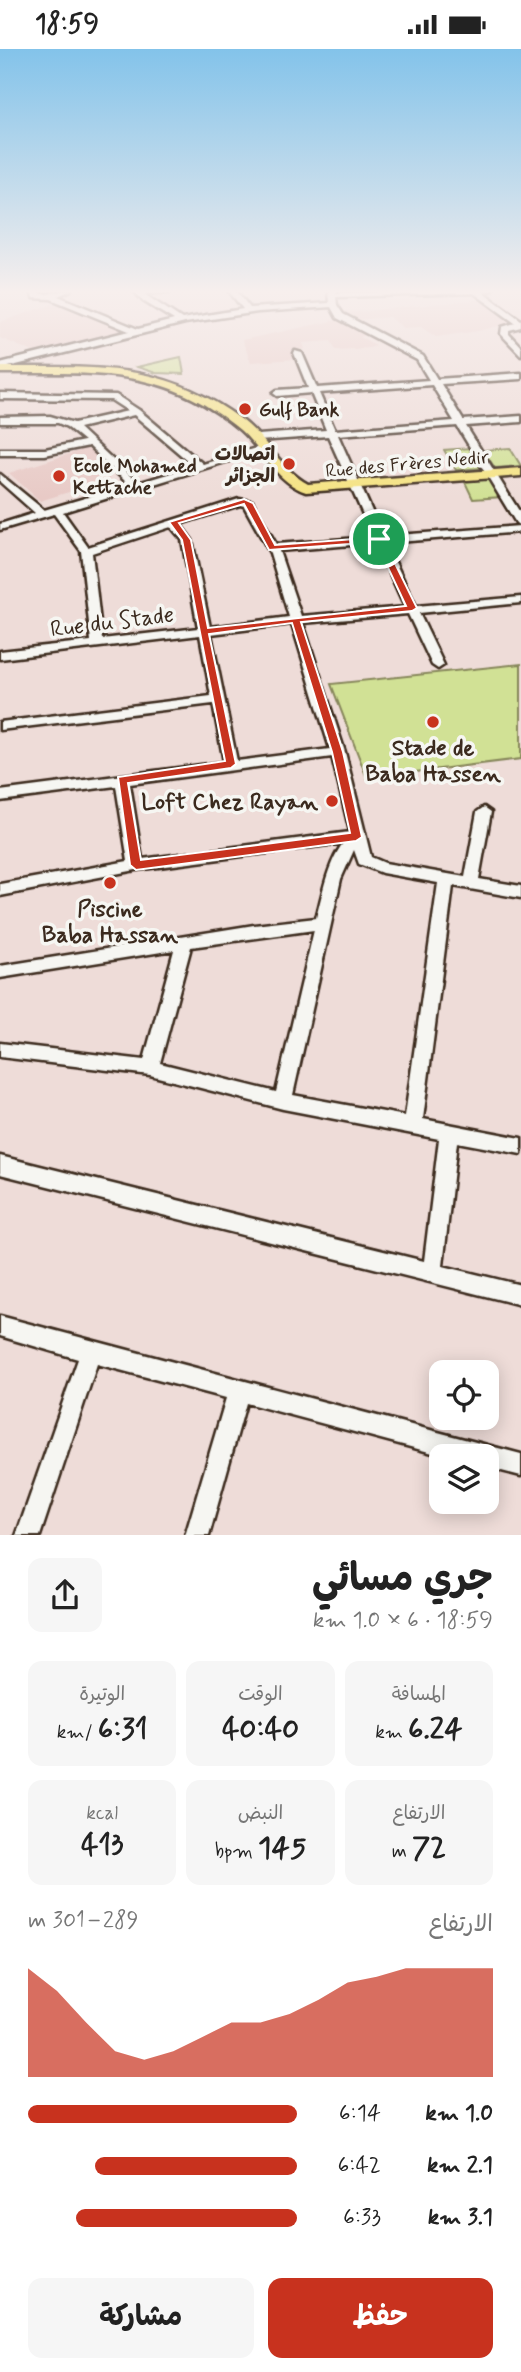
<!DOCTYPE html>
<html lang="ar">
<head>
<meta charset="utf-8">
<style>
  body { margin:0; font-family:Mynerve,"Playpen Sans Arabic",sans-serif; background:#f6f6f6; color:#222; direction:rtl; height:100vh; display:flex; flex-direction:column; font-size:26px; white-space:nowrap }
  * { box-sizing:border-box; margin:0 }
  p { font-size:23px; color:#767676 }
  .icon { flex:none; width:38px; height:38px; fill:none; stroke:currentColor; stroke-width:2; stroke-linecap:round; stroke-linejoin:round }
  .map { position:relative; height:1486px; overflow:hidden; direction:ltr }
  .panel { display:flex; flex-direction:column; background:#fff; flex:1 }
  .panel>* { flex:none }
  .fabs { position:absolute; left:429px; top:1311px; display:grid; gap:14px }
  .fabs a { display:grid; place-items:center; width:70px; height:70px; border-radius:14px; background:#fff; box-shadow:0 4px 18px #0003; font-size:35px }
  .pin { position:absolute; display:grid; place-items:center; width:60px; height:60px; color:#fff; margin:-30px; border:4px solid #fff; border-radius:50%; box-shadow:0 2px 7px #0007 }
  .round { display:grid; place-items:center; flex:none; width:74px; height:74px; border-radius:14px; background:#f6f6f6 }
  .overview { display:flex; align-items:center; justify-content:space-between; height:119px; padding:0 28px }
  h1 { font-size:38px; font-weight:700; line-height:52px }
  .metrics { display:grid; grid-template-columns:repeat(3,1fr); gap:10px; height:119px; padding:7px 28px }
  .metrics div { display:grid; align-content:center; border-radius:14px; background:#f6f6f6; text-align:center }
  .metrics b { font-size:30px; font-weight:700 }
  .metrics small { font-size:19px; font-weight:400 }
  .metrics p { font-size:19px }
  .chart { height:196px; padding:14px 28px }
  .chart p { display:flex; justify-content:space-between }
  .chart svg { width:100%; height:126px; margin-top:7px; fill:#c8321e; opacity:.7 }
  .cta { display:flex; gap:14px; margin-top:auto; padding:14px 28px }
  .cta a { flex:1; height:80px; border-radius:14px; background:#c8321e; color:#fff; font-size:28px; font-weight:700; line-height:80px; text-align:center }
  .cta a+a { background:#f6f6f6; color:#222 }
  ul { padding:0 28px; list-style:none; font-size:23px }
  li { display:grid; grid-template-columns:112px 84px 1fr; align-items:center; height:52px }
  li i { height:18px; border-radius:9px; background:#c8321e }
  .status { display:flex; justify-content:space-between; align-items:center; height:49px; padding:0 35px; background:#fff; direction:ltr }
  .status svg { height:19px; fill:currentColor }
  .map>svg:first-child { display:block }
</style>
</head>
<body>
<div class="status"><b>18:59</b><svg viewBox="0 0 49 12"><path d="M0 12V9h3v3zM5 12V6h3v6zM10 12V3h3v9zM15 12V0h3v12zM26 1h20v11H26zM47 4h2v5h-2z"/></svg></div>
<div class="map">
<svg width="521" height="1487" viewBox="0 0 521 1487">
  <rect width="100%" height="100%" fill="#eedcd8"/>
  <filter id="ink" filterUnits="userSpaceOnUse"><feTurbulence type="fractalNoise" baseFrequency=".0143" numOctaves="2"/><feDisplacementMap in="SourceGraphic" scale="14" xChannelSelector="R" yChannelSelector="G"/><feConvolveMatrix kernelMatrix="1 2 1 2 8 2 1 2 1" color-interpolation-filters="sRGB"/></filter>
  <g filter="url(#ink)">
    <path fill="#e8cac6" d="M483,250l32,23 -37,9 -42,6 -15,-10 -18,1 -13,-11 -35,3v-3l-8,-4z
      M57,254l68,27 -82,26 -43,-18v-16z
      M337,271l29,15 -6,2 16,8 -6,3 -34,2 -5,-9 -28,2 2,6 -13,1 6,9 -47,3 -9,-22z
      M88,399l14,13 -11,5 19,13 -70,22 -31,-28z"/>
    <path fill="#d1e195" stroke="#86865a" stroke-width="2" d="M181,308l3,17 -28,-1 -19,-6z
      M471,399l12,20 -27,2 -12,-20z
      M510,399l11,18 -26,2 -12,-18z
      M490,430l12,18 -29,2 -9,-19z
      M521,615v95l-154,19 -36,-94z"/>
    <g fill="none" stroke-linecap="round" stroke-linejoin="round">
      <defs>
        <path id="minor" d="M31,241h8l1,4c10,1 20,-4 31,-4l-13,6 80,33 36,-9 -31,-19 -10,-11h41l-4,2 -26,2 38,25 61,-10 -15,-19h8l14,18 79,-5 -1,-13h8v3l156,-3 -9,2 38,28v7l-12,3v4l12,13v8l-20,-21 1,-7 13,-4 -41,-30 -138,4 1,8 6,9 80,42 14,23 84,-6v6l-80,5 22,36 58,-4v6l-55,4 55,88v18l-135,11 30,63 105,-9v6l-102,10 25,52 -6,4 -6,-4 -24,-51 -105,9 42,129 26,105 14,6 80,14 12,-65 7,-5 7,5 -12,67 42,7v12l-68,-12 -30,233 98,19v16l-64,-12 -14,124 78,19v20l-521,-131v-18l424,105 15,-122 -156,-30 -133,-34 -150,-18v-14l144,17 30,-110 -174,28v-12l254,-41 62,-7c7,-26 11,-53 27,-75l-207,27 -136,26v-12l128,-23 -12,-75 -116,15v-10l224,-29 -11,-58 -213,26v-8l211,-26 -11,-61 -200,24v-8l91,-10 -10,-90 -27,-37 -54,16v-6l35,-11 -35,-31v-8l44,36 85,-25 -40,-39 -44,9h-45v-6h45l39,-8 -17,-14 -9,-4h-58v-6l50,-1 24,7 54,-12 -17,-11 -111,-1v-6l116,2 23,15 64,54 63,-19 5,3 -208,64 25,35 151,-48 13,2 24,43 97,-7 -45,-101 -70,5 -5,-3 5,-3 68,-5 -15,-37 -34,3 -4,-3 4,-3 31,-2 -14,-35 1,-2 7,2 15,35 112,-8 -12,-20 -80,-42 -6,-11 -73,5 -73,11 -185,46v-6l129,-32 -78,-32 -18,-1zM432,336l22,36 -119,9 -16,-37zM134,366l60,51 -56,17 -59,-55zM457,377l59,97 4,3 -137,10 -45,-101zM240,456l4,1 26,47 19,64 -79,10 -18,-87 -12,-16zM171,478l11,13 16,88 -96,11 -10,-86zM376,494l29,64 -104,9 -22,-65zM292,575l38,125 -93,12 -26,-127zM332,708l18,75 -208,27 -12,-75zM354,801l5,14 23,9 56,10 -33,233 -112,-21 48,-216zM314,881l-38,162 -116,-29 31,-116z
          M0,1267l521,138v22l-35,-9v-11h-42l-198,-53 -37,133h-24l41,-138 -129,-34 -57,172h-24l62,-177 -78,-23z"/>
        <path id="major" d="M0,318c95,1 161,-7 242,53 25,19 39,49 66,64l213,-16v8l-215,16c-29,-9 -44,-43 -66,-62 -77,-65 -147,-56 -240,-57z"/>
      </defs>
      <use href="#minor" stroke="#3b2a1e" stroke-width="5"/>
      <use href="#major" stroke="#3b2a1e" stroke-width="5"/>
      <use href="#minor" fill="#f6f6f2" fill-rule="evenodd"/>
      <use href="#major" fill="#f5e382" fill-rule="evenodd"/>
    </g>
  </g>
  <linearGradient id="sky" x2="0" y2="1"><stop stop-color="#83c3ea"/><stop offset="0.54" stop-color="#f7efed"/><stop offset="1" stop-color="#f7efed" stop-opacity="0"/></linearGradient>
  <rect width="521" height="449" fill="url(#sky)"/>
  <path fill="#c8321e" stroke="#fff" stroke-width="2" fill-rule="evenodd" d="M244,450l9,4 22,42 107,-8 35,71 -5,3 -111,11 42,130 19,85 -6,4 -220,29 -6,-5 -12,-88 107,-16 -43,-221 -13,-18zM244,455l25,46 107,-8 30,64 -198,22 -17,-88 -12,-17zM292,574l40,129 18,81 -209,27 -13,-77 103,-15 5,-4 -27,-130z"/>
  <g fill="#c8321e" stroke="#f6f6f2" stroke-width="2.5">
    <circle cx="245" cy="360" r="7"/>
    <circle cx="289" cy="415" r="7"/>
    <circle cx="59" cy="427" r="7"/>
    <circle cx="433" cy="673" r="7"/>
    <circle cx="332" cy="752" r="7"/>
    <circle cx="110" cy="834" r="7"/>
  </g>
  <g text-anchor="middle" stroke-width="7" stroke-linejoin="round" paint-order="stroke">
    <g font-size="19" font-weight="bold" fill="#3b2a1e" stroke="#f6f6f2" text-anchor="start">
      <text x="259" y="367">Gulf Bank</text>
      <text x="275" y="411" text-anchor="end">اتصالات<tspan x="275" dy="22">الجزائر</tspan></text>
      <text x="73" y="423">Ecole Mohamed<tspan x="73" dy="22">Kettache</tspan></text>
    </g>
    <g font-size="19" fill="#3b2a1e" stroke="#f6f6f2">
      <text transform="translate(407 414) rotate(-5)" y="7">Rue des Frères Nedir</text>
    </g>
    <g font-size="23" fill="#3b2a1e" stroke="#f6f6f2">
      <text transform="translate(112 572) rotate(-7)" y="8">Rue du Stade</text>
    </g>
    <g font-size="23" font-weight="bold" fill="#3b2a1e" stroke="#f6f6f2">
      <text x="433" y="706">Stade de<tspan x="433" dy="26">Baba Hassen</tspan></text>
      <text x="318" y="760" text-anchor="end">Loft Chez Rayan</text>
      <text x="110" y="867">Piscine<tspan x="110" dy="26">Baba Hassan</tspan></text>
    </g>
  </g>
</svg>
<div class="fabs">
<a><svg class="icon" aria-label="locate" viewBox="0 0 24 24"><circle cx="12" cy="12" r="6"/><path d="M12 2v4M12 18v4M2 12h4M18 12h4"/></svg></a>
<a><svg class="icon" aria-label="layers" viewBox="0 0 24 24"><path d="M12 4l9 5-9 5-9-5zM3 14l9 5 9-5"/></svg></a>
</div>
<div class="pin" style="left:379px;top:490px;background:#1e9e55"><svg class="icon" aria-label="arrive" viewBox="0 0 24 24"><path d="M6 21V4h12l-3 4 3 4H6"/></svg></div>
</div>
<section class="panel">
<div class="overview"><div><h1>جري مسائي</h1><p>18:59 · 6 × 1.0 km</p></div><a class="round"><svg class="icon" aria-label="share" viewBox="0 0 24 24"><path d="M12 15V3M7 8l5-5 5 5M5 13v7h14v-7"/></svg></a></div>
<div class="metrics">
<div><p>المسافة</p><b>6.24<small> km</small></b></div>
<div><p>الوقت</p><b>40:40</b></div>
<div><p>الوتيرة</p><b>6:31<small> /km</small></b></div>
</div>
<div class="metrics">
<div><p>الارتفاع</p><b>72<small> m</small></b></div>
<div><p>النبض</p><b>145<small> bpm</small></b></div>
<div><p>kcal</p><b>413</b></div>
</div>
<div class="chart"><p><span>الارتفاع</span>289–301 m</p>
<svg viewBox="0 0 160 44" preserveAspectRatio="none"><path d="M0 44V6L10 14L20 25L30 35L40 38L50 35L60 30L70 25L80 25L90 22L100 17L110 11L120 9L130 6L140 6L150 6L160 6V44z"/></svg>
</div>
<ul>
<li><b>1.0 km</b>6:14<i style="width:100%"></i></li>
<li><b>2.1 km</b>6:42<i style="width:75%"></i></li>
<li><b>3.1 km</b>6:33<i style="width:82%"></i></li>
</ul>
<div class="cta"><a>حفظ</a><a>مشاركة</a></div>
</section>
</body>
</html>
